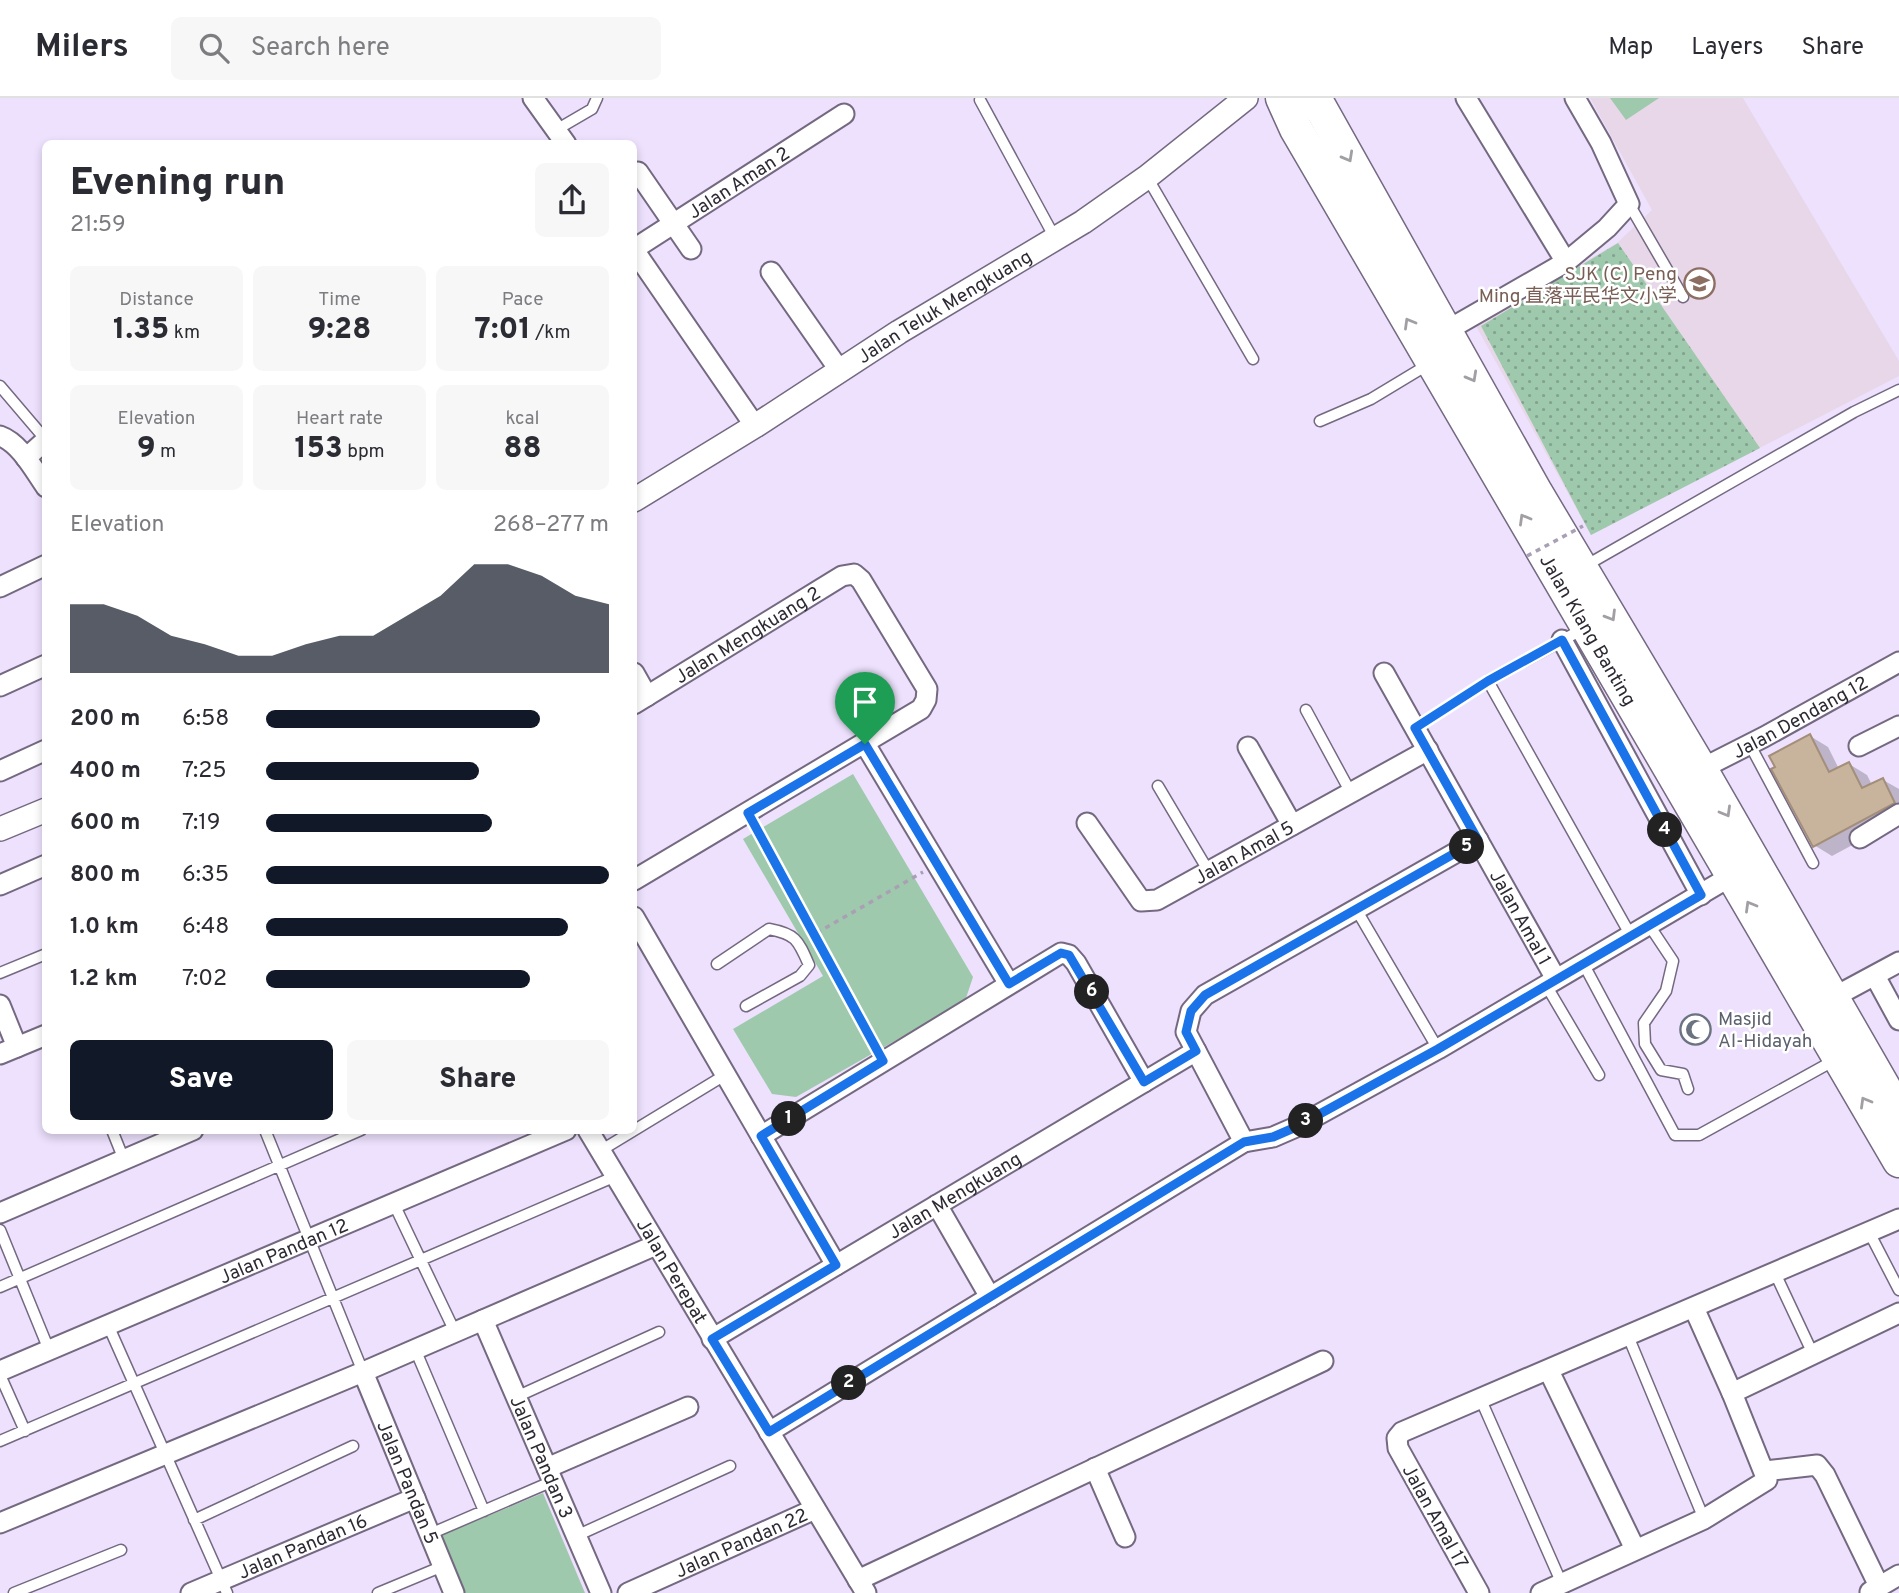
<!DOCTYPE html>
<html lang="en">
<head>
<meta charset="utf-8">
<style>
  body { margin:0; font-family:Overpass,"Noto Sans SC",sans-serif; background:#f7f7f7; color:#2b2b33; height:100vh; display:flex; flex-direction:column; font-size:26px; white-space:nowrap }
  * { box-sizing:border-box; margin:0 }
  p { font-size:23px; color:#7c7c81 }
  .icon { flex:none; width:38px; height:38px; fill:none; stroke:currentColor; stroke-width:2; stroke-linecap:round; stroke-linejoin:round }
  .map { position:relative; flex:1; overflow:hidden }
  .drawer { position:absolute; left:42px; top:42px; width:595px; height:994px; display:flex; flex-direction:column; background:#fff; border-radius:10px; box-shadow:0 4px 10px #0003 }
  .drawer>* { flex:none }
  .pin { position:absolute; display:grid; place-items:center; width:60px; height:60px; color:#fff; margin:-72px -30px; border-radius:50% 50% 50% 0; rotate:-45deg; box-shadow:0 0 7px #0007 }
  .pin .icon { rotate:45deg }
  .km { position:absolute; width:35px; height:35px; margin:-18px; border-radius:50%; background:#222; color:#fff; font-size:19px; line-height:35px; text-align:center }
  .round { display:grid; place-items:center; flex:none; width:74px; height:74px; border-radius:10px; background:#f7f7f7 }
  .summary { display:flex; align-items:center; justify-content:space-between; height:119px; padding:0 28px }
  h1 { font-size:38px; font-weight:800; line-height:52px }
  .metrics { display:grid; grid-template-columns:repeat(3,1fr); gap:10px; height:119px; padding:7px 28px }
  .metrics div { display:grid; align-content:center; border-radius:10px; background:#f7f7f7; text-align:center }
  .metrics b { font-size:30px; font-weight:800 }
  .metrics small { font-size:19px; font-weight:400 }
  .metrics p { font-size:19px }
  .chart { height:196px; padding:14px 28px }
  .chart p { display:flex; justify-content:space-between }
  .chart svg { width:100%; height:126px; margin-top:7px; fill:#111827; opacity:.7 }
  .button { display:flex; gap:14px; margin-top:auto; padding:14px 28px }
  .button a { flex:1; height:80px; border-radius:10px; background:#111827; color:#fff; font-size:28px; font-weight:800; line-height:80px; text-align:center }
  .button a+a { background:#f7f7f7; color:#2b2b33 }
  ul { padding:0 28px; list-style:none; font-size:23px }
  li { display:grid; grid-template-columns:112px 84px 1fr; align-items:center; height:52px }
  li i { height:18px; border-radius:9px; background:#111827 }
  header { display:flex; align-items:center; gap:42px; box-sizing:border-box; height:98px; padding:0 35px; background:#fff; border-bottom:2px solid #e1e1e2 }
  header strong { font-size:33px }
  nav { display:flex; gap:38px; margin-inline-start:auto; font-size:24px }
  .search { width:490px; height:63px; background:#f7f7f7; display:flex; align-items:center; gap:18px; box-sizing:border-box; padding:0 24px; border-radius:10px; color:#7c7c81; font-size:26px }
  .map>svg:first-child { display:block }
</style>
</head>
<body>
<header>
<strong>Milers</strong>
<div class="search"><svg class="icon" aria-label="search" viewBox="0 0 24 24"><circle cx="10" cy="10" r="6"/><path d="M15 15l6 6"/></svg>Search here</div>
<nav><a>Map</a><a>Layers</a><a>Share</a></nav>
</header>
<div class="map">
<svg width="1899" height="1495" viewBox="0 0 1899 1495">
  <defs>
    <pattern id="grass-dots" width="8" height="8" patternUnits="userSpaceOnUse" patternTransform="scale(1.75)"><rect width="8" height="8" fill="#9fc9ac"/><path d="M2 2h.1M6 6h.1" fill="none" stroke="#82a38d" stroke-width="1.8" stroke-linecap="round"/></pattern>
  </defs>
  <rect width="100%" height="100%" fill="#ede1fd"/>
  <path fill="#e8d7e9" d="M1590,0h153l156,263v15l-308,159 -115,-209 141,-83 35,-33z"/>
  <path fill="url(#grass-dots)" d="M1618,145l142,205 -169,87 -110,-209z"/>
  <path fill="#9fc9ac" d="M1610,0h49l-33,22z
    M853,676l120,203 -8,24 -169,96 -24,-3 -39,-65 90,-53 -80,-137z
    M543,1395l42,100h-122l-24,-57z"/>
  <path fill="#0003" d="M1810,638l18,11 11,22 10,-5 18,11 5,10 11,-5 16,9v31l-67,36 -18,-11z"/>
  <path fill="#c8b49d" stroke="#a28e79" stroke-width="2" d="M1810,636l19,38 20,-10 13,26 21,-10 12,25 -82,44 -42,-78 4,-2 -6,-11z"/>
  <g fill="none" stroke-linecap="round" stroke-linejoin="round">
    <defs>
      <path id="service" d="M980,2l75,138
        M556,32l36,-21 5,-11
        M1147,79l106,182
        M1629,106l54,93
        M0,288l46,54
        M1320,323l51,-22 58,-35
        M1585,468l269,-154 45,-22
        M1488,583l143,255
        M1306,612l45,83
        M1415,630l73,-47 95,-52
        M1750,647l63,118
        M1158,688l51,86
        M1356,811l82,140
        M1649,827l24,36 -7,30 -22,32 1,21 16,26 22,4 5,15
        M1583,865l92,172h24l136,-75
        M717,866l52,-35c27,5 29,11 40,36l-9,11 -54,30
        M0,875l46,-19
        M1546,887l53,90
        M112,1032l12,30
        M265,1032l98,242
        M600,1053l125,-76
        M394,1106l61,128
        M0,1132l49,120
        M1869,1134l30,58
        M1775,1175l38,81
        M0,1189l361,-157
        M108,1227l119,268
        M1628,1238l76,183
        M415,1251l69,162
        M0,1277l25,56
        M516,1299l143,-65
        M1481,1302l81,184
        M0,1343l616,-265
        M194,1422l159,-74
        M430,1436l123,-53
        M576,1438l154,-70
        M14,1495l107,-43
        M378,1495l65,-27"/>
      <g id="minor">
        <path d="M533,0l33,46"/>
        <path d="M1466,0l100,164"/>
        <path d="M638,74l53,77"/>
        <path id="s1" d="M634,151l210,-135"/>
        <path d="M634,152l121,176"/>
        <path d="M771,174l69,99"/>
        <path d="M1446,233l120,-69 41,-34 22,-24 -28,-61 -26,-45"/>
        <path d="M0,338c20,7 34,34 46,51"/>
        <path d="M26,360l20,-18"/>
        <path d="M0,489l46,-22"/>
        <path d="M1562,542l139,255"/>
        <path d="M634,575l13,23"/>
        <path id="s2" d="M1384,575l172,306"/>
        <path d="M0,588l46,-21"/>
        <path id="s3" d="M634,606l208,-128 12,-2 7,6 66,109 -1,11 -5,9 -287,171"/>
        <path d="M865,646l144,240"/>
        <path d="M1859,648l40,-20"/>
        <path d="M1248,649l44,78"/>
        <path id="s4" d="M1701,671l63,-32 135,-75"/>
        <path d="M0,673l46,-21"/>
        <path id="s5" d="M1087,725l54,78 16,-1 271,-150"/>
        <path d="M1860,740l39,-24"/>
        <path d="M0,787l46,-20"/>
        <path d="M634,819l202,348"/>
        <path d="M1875,878l24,44"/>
        <path d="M1834,899l65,-35"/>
        <path d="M0,907l17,42"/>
        <path d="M0,956l46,-19"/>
        <path id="s6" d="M588,1032l278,463"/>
        <path d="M761,1038l300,-183 8,2 7,8 68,119"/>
        <path d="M1244,1044l-58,-110 5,-21 14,-16 273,-155"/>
        <path d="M937,1107l53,92"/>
        <path d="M0,1115l193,-83"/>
        <path id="s7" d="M483,1222l118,273"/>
        <path id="s8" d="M712,1241l484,-288"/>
        <path id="s9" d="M0,1273l566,-241"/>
        <path d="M1549,1273l86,178"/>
        <path id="s10" d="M363,1274l91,221"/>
        <path d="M1732,1295l167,-80"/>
        <path d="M769,1334l475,-290 29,-5 23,-10 142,-78 295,-174"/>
        <path d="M547,1370l141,-61"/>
        <path d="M1095,1370l30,69"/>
        <path d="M1765,1373l52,-6 8,10 54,111"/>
        <path d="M0,1425l363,-151 293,-127"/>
        <path d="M858,1482l465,-219"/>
        <path d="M1870,1494l29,-17"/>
        <path id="s11" d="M191,1495l224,-95"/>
        <path id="s12" d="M628,1495l187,-84"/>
        <path d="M1479,1495l-81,-145 -1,-10 5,-6 497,-213"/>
        <path d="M1541,1495l163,-74 63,-39 -35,-87 -38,-85"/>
      </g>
      <g id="tertiary">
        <path id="s13" d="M634,402l121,-74 144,-94 184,-110 64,-45 99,-79"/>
        <path d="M0,731l46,-19"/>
      </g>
      <g id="trunk">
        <path id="s14" d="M1282,0l14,31 603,1032"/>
        <path d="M1315,0l221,394 165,277 198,344"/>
      </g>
    </defs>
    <use href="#service" stroke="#746981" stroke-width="13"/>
    <use href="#minor" stroke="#746981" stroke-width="23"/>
    <use href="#tertiary" stroke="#746981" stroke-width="26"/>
    <use href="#trunk" stroke="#746981" stroke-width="35"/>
    <path stroke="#a9a0b5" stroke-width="3.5" stroke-dasharray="5 5" stroke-linecap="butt" d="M756,729l120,221
      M808,840l115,-66"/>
    <use href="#service" stroke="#fff" stroke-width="10"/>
    <use href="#minor" stroke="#fff" stroke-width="19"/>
    <use href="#tertiary" stroke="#fff" stroke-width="23"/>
    <use href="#trunk" stroke="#fff" stroke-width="32"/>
    <path stroke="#a9a0b5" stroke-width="3.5" stroke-dasharray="5 5" stroke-linecap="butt" d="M1527,458l56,-30"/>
  </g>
  <defs><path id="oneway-chevron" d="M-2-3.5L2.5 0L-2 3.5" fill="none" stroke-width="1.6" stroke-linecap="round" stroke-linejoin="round" transform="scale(1.75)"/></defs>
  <g stroke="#a19fa4">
    <use href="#oneway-chevron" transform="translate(1348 59) rotate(61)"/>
    <use href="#oneway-chevron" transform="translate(1409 225) rotate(-120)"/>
    <use href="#oneway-chevron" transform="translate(1472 279) rotate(61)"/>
    <use href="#oneway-chevron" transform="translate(1524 421) rotate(-120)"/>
    <use href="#oneway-chevron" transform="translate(1611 518) rotate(59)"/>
    <use href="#oneway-chevron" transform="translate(1726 714) rotate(60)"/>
    <use href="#oneway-chevron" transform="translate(1750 808) rotate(-120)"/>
    <use href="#oneway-chevron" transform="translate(1865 1004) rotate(-120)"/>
  </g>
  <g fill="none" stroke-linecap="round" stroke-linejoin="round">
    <defs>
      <path id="route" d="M1562,542l139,255 -263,154 -142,78 -23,10 -29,5 -475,290 -57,-93 124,-74 -75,-129 122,-75 -135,-248 117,-69 144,240 52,-31 8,2 75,127 52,-31 -10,-19 5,-21 14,-16 273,-155 -63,-112 73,-47z"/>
    </defs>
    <use href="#route" stroke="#fff" stroke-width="14"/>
    <use href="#route" stroke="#1a73e8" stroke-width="9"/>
  </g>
  <defs>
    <symbol id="school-ring" viewBox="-11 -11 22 22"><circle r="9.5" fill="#fff" stroke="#8d6e63" stroke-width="1.5"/><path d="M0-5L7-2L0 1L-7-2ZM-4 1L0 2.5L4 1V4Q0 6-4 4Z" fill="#8d6e63"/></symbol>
    <symbol id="mosque-ring" viewBox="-11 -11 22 22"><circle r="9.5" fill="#fff" stroke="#6b7280" stroke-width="1.5"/><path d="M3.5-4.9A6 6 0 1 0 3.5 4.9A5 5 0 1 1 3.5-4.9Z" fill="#6b7280"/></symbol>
  </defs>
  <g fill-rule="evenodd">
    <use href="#school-ring" x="1682" y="168" width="35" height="35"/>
    <use href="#mosque-ring" x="1678" y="914" width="35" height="35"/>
  </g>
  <g text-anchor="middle" stroke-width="5" stroke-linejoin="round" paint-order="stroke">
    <g font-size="19" fill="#2e2a34" stroke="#fff">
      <text dy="7" stroke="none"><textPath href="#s1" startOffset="124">Jalan Aman 2</textPath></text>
      <text dy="7" stroke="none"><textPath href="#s13" startOffset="366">Jalan Teluk Mengkuang</textPath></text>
      <text dy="7" stroke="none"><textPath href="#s14" startOffset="614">Jalan Klang Banting</textPath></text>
      <text dy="7" stroke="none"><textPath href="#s3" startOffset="133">Jalan Mengkuang 2</textPath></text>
      <text dy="7" stroke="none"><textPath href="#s4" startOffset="112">Jalan Dendang 12</textPath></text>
      <text dy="7" stroke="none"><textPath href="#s5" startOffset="210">Jalan Amal 5</textPath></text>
      <text dy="7" stroke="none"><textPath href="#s2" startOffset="280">Jalan Amal 1</textPath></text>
      <text dy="7" stroke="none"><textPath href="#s8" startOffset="282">Jalan Mengkuang</textPath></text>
      <text dy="7" stroke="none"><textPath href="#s9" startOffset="308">Jalan Pandan 12</textPath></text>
      <text dy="7" stroke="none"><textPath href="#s6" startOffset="164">Jalan Perepat</textPath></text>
      <text dy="7" stroke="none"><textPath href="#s7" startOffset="149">Jalan Pandan 3</textPath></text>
      <text dy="7" stroke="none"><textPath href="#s10" startOffset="119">Jalan Pandan 5</textPath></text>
      <text transform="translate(1436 1418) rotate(61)" y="7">Jalan Amal 17</text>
      <text dy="7" stroke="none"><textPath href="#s12" startOffset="124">Jalan Pandan 22</textPath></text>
      <text dy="7" stroke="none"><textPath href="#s11" startOffset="121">Jalan Pandan 16</textPath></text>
    </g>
    <g font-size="19" fill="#785e54" stroke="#fff" text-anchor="end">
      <text x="1677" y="182">SJK (C) Peng<tspan x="1677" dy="22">Ming 直落平民华文小学</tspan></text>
    </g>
    <g font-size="19" fill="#5b616d" stroke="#fff" text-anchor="start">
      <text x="1718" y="927">Masjid<tspan x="1718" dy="22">Al-Hidayah</tspan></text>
    </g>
  </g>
</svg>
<div class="pin" style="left:865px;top:646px;background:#1e9e55"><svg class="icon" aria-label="arrive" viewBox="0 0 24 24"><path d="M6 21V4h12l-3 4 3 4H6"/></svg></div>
<b class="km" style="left:789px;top:1021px">1</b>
<b class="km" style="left:849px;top:1285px">2</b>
<b class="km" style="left:1306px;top:1023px">3</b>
<b class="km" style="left:1665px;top:732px">4</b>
<b class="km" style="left:1467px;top:749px">5</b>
<b class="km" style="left:1092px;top:894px">6</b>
<section class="drawer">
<div class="summary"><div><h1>Evening run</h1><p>21:59</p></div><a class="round"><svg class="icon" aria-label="share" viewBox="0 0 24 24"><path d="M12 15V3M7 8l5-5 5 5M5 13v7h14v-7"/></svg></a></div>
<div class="metrics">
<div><p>Distance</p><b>1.35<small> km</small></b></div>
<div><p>Time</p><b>9:28</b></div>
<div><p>Pace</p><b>7:01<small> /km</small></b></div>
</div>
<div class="metrics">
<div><p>Elevation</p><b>9<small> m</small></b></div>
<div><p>Heart rate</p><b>153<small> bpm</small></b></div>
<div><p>kcal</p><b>88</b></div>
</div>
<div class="chart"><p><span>Elevation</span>268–277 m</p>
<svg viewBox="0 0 160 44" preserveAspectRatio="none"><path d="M0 44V20L10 20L20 24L30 31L40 34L50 38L60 38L70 34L80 31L90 31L100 24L110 17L120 6L130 6L140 10L150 17L160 20V44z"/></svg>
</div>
<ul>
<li><b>200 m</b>6:58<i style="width:80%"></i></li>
<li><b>400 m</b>7:25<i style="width:62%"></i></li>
<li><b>600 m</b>7:19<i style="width:66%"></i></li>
<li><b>800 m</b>6:35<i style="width:100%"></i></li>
<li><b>1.0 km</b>6:48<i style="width:88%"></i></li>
<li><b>1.2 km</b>7:02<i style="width:77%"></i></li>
</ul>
<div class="button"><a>Save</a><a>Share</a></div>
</section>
</div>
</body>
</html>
